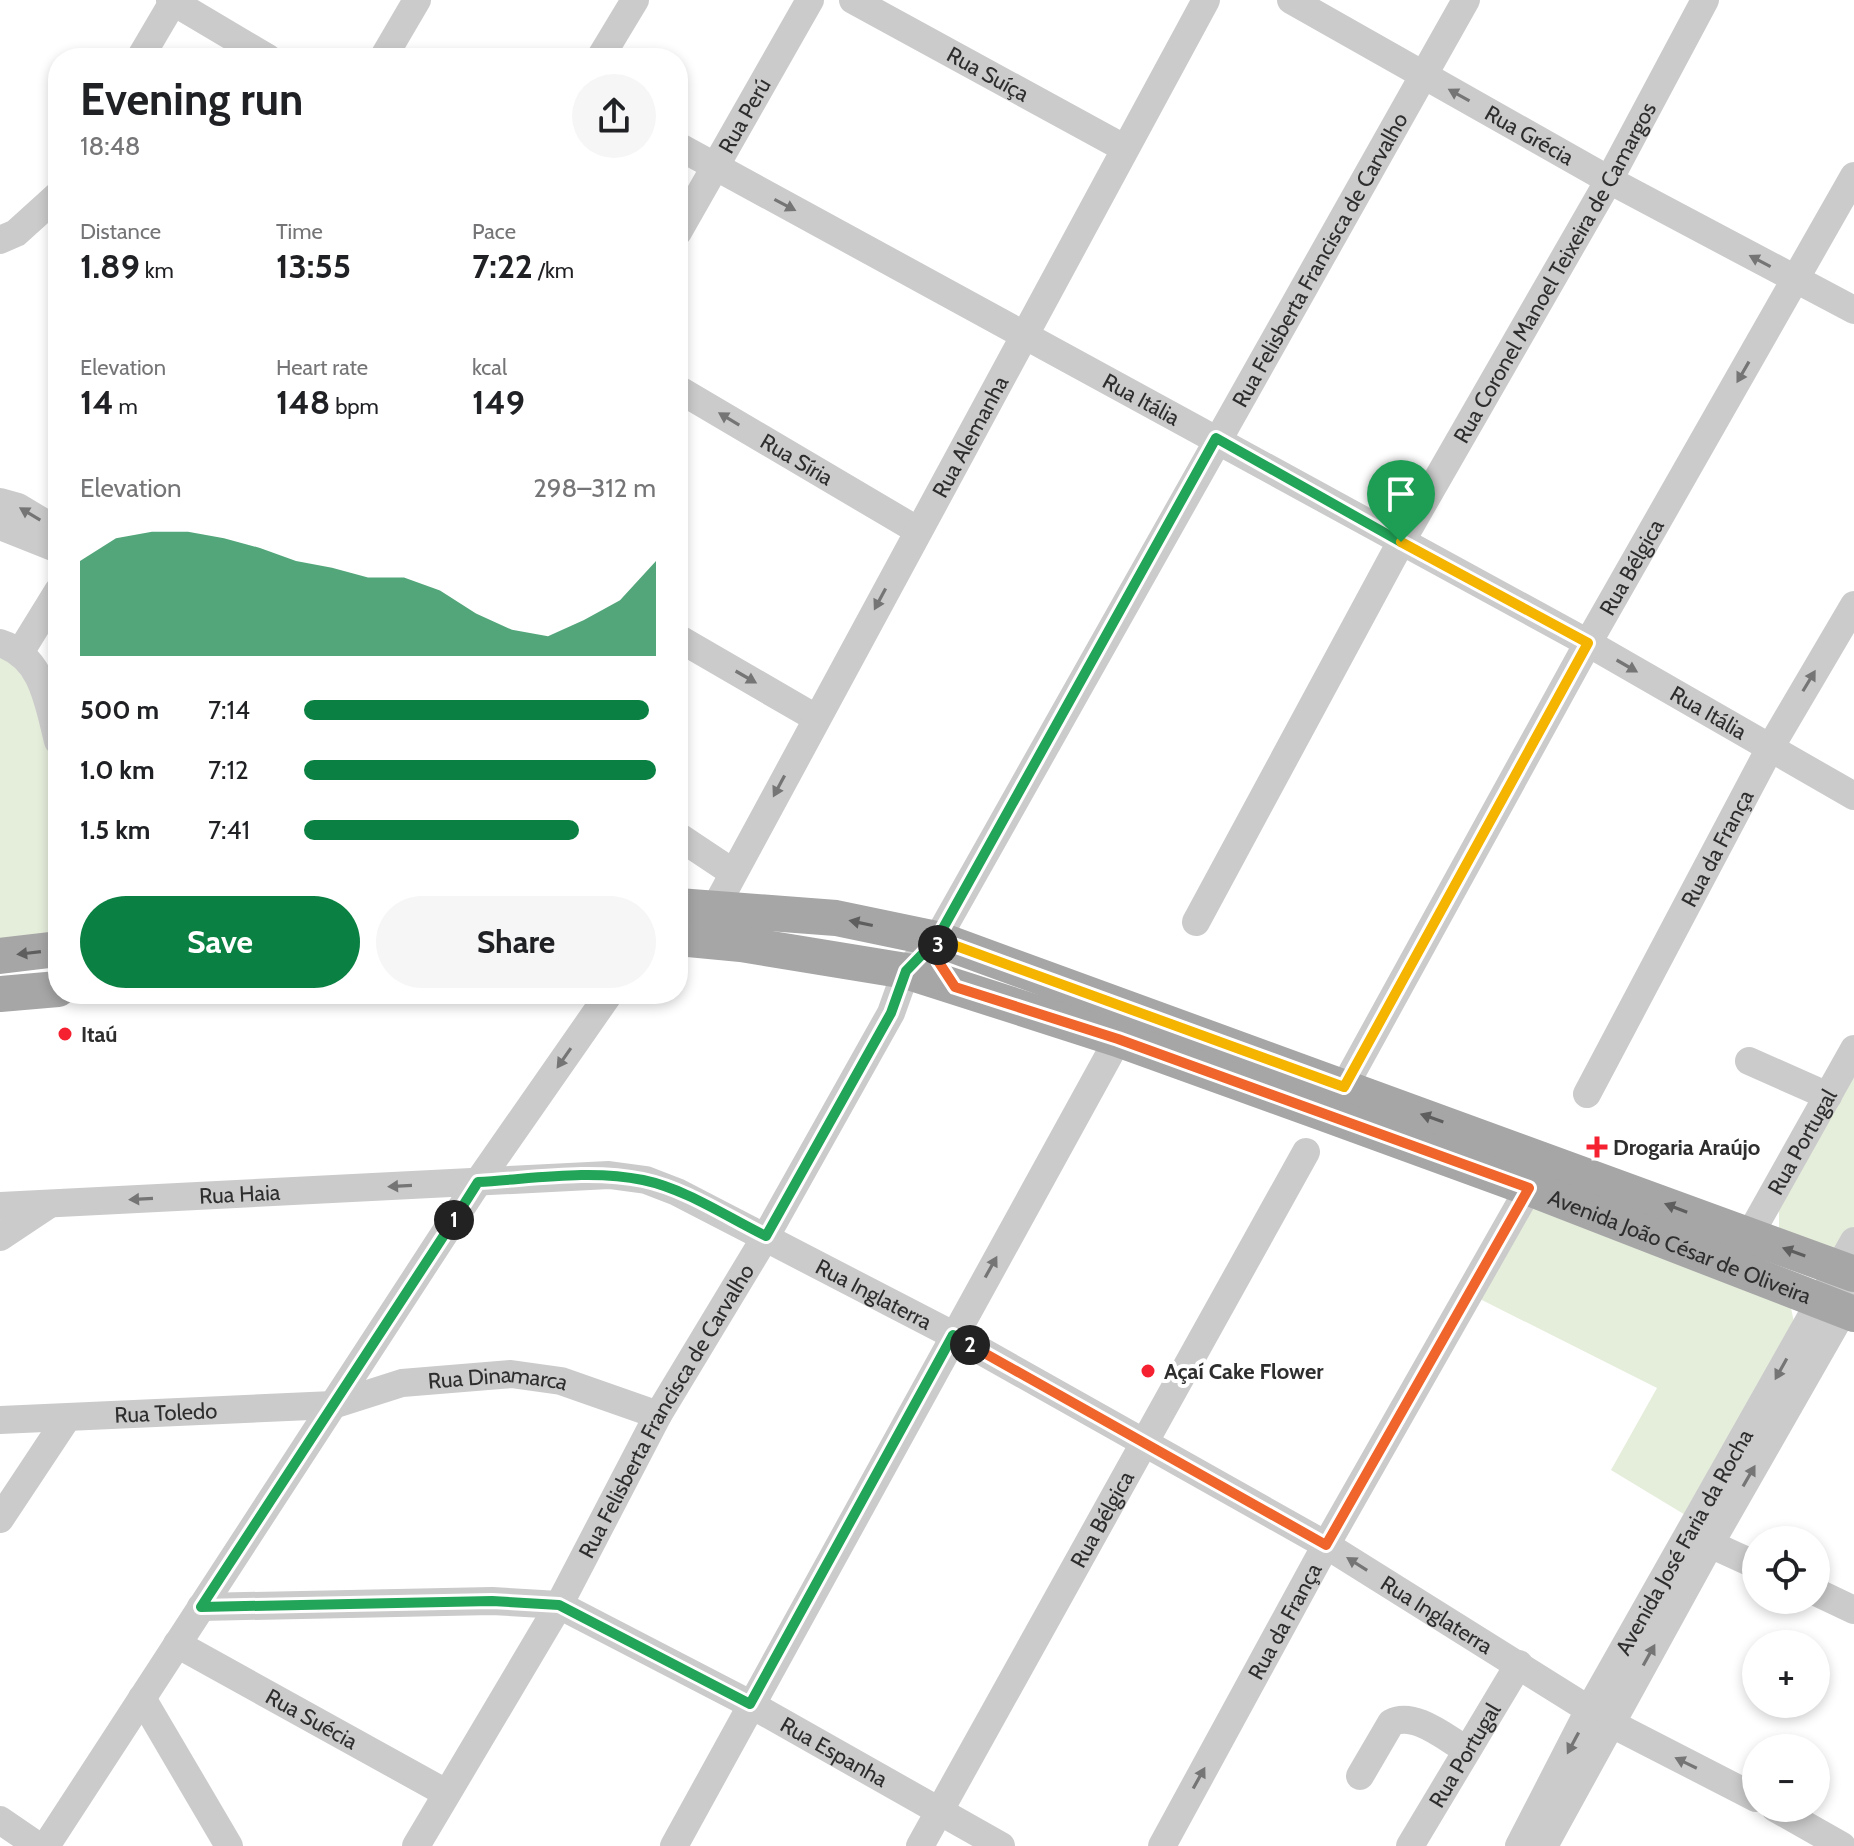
<!DOCTYPE html>
<html lang="en">
<head>
<meta charset="utf-8">
<style>
  body { margin:0; font-family:Cabin,sans-serif; background:#f6f6f6; color:#202124; height:100vh; display:flex; flex-direction:column; font-size:30px; white-space:nowrap }
  * { box-sizing:border-box; margin:0 }
  p { font-size:26px; color:#757577 }
  .icon { flex:none; width:44px; height:44px; fill:none; stroke:currentColor; stroke-width:2; stroke-linecap:round; stroke-linejoin:round }
  .map { position:relative; flex:1; overflow:hidden }
  .drawer { position:absolute; left:48px; top:48px; width:640px; height:956px; display:flex; flex-direction:column; background:#fff; border-radius:32px; box-shadow:0 4px 12px #0003 }
  .drawer>* { flex:none }
  .controls { position:absolute; left:1742px; top:1526px; display:grid; gap:16px }
  .controls a { display:grid; place-items:center; width:88px; height:88px; border-radius:50%; background:#fff; box-shadow:0 4px 12px #0003; font-size:40px }
  .pin { position:absolute; display:grid; place-items:center; width:68px; height:68px; color:#fff; margin:-82px -34px; border-radius:50% 50% 50% 0; rotate:-45deg; box-shadow:0 0 8px #0007 }
  .pin .icon { rotate:45deg }
  .km { position:absolute; width:40px; height:40px; margin:-20px; border-radius:50%; background:#222; color:#fff; font-size:22px; line-height:40px; text-align:center }
  .round { display:grid; place-items:center; flex:none; width:84px; height:84px; border-radius:42px; background:#f6f6f6 }
  .overview { display:flex; align-items:center; justify-content:space-between; height:136px; padding:0 32px }
  h1 { font-size:44px; font-weight:700; line-height:60px }
  .metrics { display:grid; grid-template-columns:repeat(3,1fr); gap:12px; height:136px; padding:8px 32px }
  .metrics div { display:grid; align-content:center }
  .metrics b { font-size:34px; font-weight:700 }
  .metrics small { font-size:22px; font-weight:400 }
  .metrics p { font-size:22px }
  .chart { height:224px; padding:16px 32px }
  .chart p { display:flex; justify-content:space-between }
  .chart svg { width:100%; height:144px; margin-top:8px; fill:#0b8043; opacity:.7 }
  .button { display:flex; gap:16px; margin-top:auto; padding:16px 32px }
  .button a { flex:1; height:92px; border-radius:48px; background:#0b8043; color:#fff; font-size:32px; font-weight:700; line-height:92px; text-align:center }
  .button a+a { background:#f6f6f6; color:#202124 }
  ul { padding:0 32px; list-style:none; font-size:26px }
  li { display:grid; grid-template-columns:128px 96px 1fr; align-items:center; height:60px }
  li i { height:20px; border-radius:10px; background:#0b8043 }
  .map>svg:first-child { display:block }
</style>
</head>
<body>
<div class="map">
<svg width="1854" height="1846" viewBox="0 0 1854 1846">
  <rect width="100%" height="100%" fill="#fff"/>
  <path fill="#e5eddb" d="M0,648l43,55 15,82v153l-58,7z
    M1854,1070v156l-20,37 -55,-20v-44z
    M1533,1206l258,102 4,19 -108,189 -76,-46 46,-82 -177,-89z"/>
  <g fill="none" stroke-linecap="round" stroke-linejoin="round">
    <g stroke="#cbcbcb" stroke-width="28">
      <path d="M170,0l98,58"/>
      <path id="s1" d="M853,0l271,148"/>
      <path id="s2" d="M1291,0l318,180 245,130"/>
      <path d="M140,58l33,-56"/>
      <path d="M383,58l34,-58"/>
      <path d="M600,58l35,-58"/>
      <path id="s3" d="M678,146l910,497 266,153"/>
      <path id="s4" d="M678,232l132,-232"/>
      <path d="M0,240l16,-7 42,-38"/>
      <path id="s5" d="M678,389l239,141"/>
      <path d="M0,502l18,5 40,24"/>
      <path d="M0,526l58,23"/>
      <path d="M678,638l138,80"/>
      <path d="M0,643c43,14 48,59 58,98"/>
      <path d="M21,651l37,-60"/>
      <path d="M678,836l54,36"/>
      <path id="s6" d="M715,908l491,-908"/>
      <path id="s7" d="M1196,922l205,-380 208,-362 96,-180"/>
      <path d="M1749,1061l79,35"/>
      <path id="s8" d="M1344,1087l244,-444 266,-467"/>
      <path id="s9" d="M1587,1094l183,-346 84,-143"/>
      <path id="s10" d="M0,1206l609,-31 37,5 31,12 276,143 373,210 286,179 144,74"/>
      <path id="s11" d="M1749,1236l105,-187"/>
      <path d="M0,1237l48,-32"/>
      <path id="s12" d="M0,1420l333,-15 69,-22 109,-9 50,7 97,34"/>
      <path d="M0,1519l67,-101"/>
      <path d="M1710,1544l46,21"/>
      <path d="M1816,1592l38,18"/>
      <path id="s13" d="M201,1607l291,-6 67,4 191,99 251,142"/>
      <path id="s14" d="M177,1644l269,149"/>
      <path d="M142,1698l87,148"/>
      <path d="M1360,1776l31,-53c23,-13 56,16 76,27"/>
      <path d="M1775,1808l67,38"/>
      <path d="M0,1820l38,26"/>
      <path d="M46,1846l432,-664 131,-188"/>
      <path id="s15" d="M416,1846l143,-241 99,-190 108,-179 125,-223 15,-42 31,-32 529,-939"/>
      <path d="M674,1846l444,-807"/>
      <path id="s16" d="M920,1846l386,-694"/>
      <path id="s17" d="M1162,1846l164,-301 203,-357"/>
      <path id="s18" d="M1410,1846l109,-182"/>
      <path id="s19" d="M1519,1846l71,-138 264,-467"/>
      <path d="M1544,1846l166,-302 144,-252"/>
    </g>
    <g stroke="#a6a6a6" stroke-width="36">
      <path d="M678,906l158,12 101,21 917,335"/>
      <path id="s20" d="M678,938l63,6 165,27 212,68 208,75 203,74 325,126"/>
      <path d="M0,956l58,-7"/>
      <path d="M0,994l58,-5"/>
    </g>
  </g>
  <defs><path id="oneway-solid" d="M-6-.8H1V-3.2L6.5 0L1 3.2V.8H-6Z" transform="scale(2)"/></defs>
  <g fill="#757575">
    <use href="#oneway-solid" transform="translate(1459 95) rotate(-151)"/>
    <use href="#oneway-solid" transform="translate(785 205) rotate(28)"/>
    <use href="#oneway-solid" transform="translate(1760 261) rotate(-152)"/>
    <use href="#oneway-solid" transform="translate(1743 372) rotate(120)"/>
    <use href="#oneway-solid" transform="translate(729 419) rotate(-149)"/>
    <use href="#oneway-solid" transform="translate(30 514) rotate(-149)"/>
    <use href="#oneway-solid" transform="translate(880 599) rotate(118)"/>
    <use href="#oneway-solid" transform="translate(1627 666) rotate(30)"/>
    <use href="#oneway-solid" transform="translate(746 677) rotate(30)"/>
    <use href="#oneway-solid" transform="translate(1809 681) rotate(-59)"/>
    <use href="#oneway-solid" transform="translate(779 786) rotate(118)"/>
    <use href="#oneway-solid" transform="translate(564 1058) rotate(125)"/>
    <use href="#oneway-solid" transform="translate(400 1186) rotate(177)"/>
    <use href="#oneway-solid" transform="translate(141 1199) rotate(177)"/>
    <use href="#oneway-solid" transform="translate(991 1267) rotate(-61)"/>
    <use href="#oneway-solid" transform="translate(1781 1369) rotate(119)"/>
    <use href="#oneway-solid" transform="translate(1749 1476) rotate(-60)"/>
    <use href="#oneway-solid" transform="translate(1357 1564) rotate(-148)"/>
    <use href="#oneway-solid" transform="translate(1649 1655) rotate(-61)"/>
    <use href="#oneway-solid" transform="translate(1573 1743) rotate(118)"/>
    <use href="#oneway-solid" transform="translate(1686 1763) rotate(-154)"/>
    <use href="#oneway-solid" transform="translate(1199 1778) rotate(-61)"/>
  </g>
  <g fill="#5e5e5e">
    <use href="#oneway-solid" transform="translate(861 923) rotate(-168)"/>
    <use href="#oneway-solid" transform="translate(29 953) rotate(173)"/>
    <use href="#oneway-solid" transform="translate(1432 1118) rotate(-161)"/>
    <use href="#oneway-solid" transform="translate(1676 1208) rotate(-159)"/>
    <use href="#oneway-solid" transform="translate(1794 1252) rotate(-160)"/>
  </g>
  <g fill="none" stroke-linecap="round" stroke-linejoin="round">
    <defs>
      <path id="split-1" d="M454,1220l24,-38c54,-3 112,-13 165,-2 43,9 84,37 123,56l125,-223 15,-42 31,-32 279,-501 185,104"/>
      <path id="split-2" d="M454,1220l-253,387 291,-6 67,4 191,99 203,-369 17,10"/>
      <path id="split-3" d="M938,945v16l17,26 163,52 411,149 -203,357 -356,-200"/>
      <path id="split-4" d="M938,945l-1,-6 407,148 244,-444 -187,-101"/>
    </defs>
    <use href="#split-1" stroke="#fff" stroke-width="16"/>
    <use href="#split-2" stroke="#fff" stroke-width="16"/>
    <use href="#split-3" stroke="#fff" stroke-width="16"/>
    <use href="#split-4" stroke="#fff" stroke-width="16"/>
    <use href="#split-1" stroke="#22a559" stroke-width="10"/>
    <use href="#split-2" stroke="#22a559" stroke-width="10"/>
    <use href="#split-3" stroke="#f0652b" stroke-width="10"/>
    <use href="#split-4" stroke="#f5b400" stroke-width="10"/>
  </g>
  <g fill="#f52131" stroke="#fff" stroke-width="3">
    <circle cx="65" cy="1034" r="8"/>
    <path d="M1593 1135h8v8h8v8h-8v8h-8v-8h-8v-8h8z"/>
    <circle cx="1148" cy="1371" r="8"/>
  </g>
  <g text-anchor="middle" stroke-width="8" stroke-linejoin="round" paint-order="stroke">
    <g font-size="22" fill="#2e2e2e" stroke="#fff">
      <text dy="8" stroke="none"><textPath href="#s1" startOffset="154">Rua Suíça</textPath></text>
      <text dy="8" stroke="none"><textPath href="#s4" startOffset="134">Rua Perú</textPath></text>
      <text dy="8" stroke="none"><textPath href="#s2" startOffset="274">Rua Grécia</textPath></text>
      <text dy="8" stroke="none"><textPath href="#s15" startOffset="1828">Rua Felisberta Francisca de Carvalho</textPath></text>
      <text dy="8" stroke="none"><textPath href="#s7" startOffset="742">Rua Coronel Manoel Teixeira de Camargos</textPath></text>
      <text dy="8" stroke="none"><textPath href="#s3" startOffset="528">Rua Itália</textPath></text>
      <text dy="8" stroke="none"><textPath href="#s6" startOffset="536">Rua Alemanha</textPath></text>
      <text dy="8" stroke="none"><textPath href="#s5" startOffset="138">Rua Síria</textPath></text>
      <text dy="8" stroke="none"><textPath href="#s8" startOffset="594">Rua Bélgica</textPath></text>
      <text dy="8" stroke="none"><textPath href="#s3" startOffset="1176">Rua Itália</textPath></text>
      <text dy="8" stroke="none"><textPath href="#s9" startOffset="278">Rua da França</textPath></text>
      <text dy="8" stroke="none"><textPath href="#s11" startOffset="108">Rua Portugal</textPath></text>
      <text dy="8" stroke="none"><textPath href="#s10" startOffset="240">Rua Haia</textPath></text>
      <text dy="8" stroke="none"><textPath href="#s20" startOffset="1052">Avenida João César de Oliveira</textPath></text>
      <text dy="8" stroke="none"><textPath href="#s10" startOffset="902">Rua Inglaterra</textPath></text>
      <text dy="8" stroke="none"><textPath href="#s12" startOffset="502">Rua Dinamarca</textPath></text>
      <text dy="8" stroke="none"><textPath href="#s15" startOffset="502">Rua Felisberta Francisca de Carvalho</textPath></text>
      <text dy="8" stroke="none"><textPath href="#s12" startOffset="166">Rua Toledo</textPath></text>
      <text dy="8" stroke="none"><textPath href="#s16" startOffset="374">Rua Bélgica</textPath></text>
      <text dy="8" stroke="none"><textPath href="#s19" startOffset="346">Avenida José Faria da Rocha</textPath></text>
      <text dy="8" stroke="none"><textPath href="#s10" startOffset="1550">Rua Inglaterra</textPath></text>
      <text dy="8" stroke="none"><textPath href="#s17" startOffset="256">Rua da França</textPath></text>
      <text dy="8" stroke="none"><textPath href="#s14" startOffset="154">Rua Suécia</textPath></text>
      <text dy="8" stroke="none"><textPath href="#s13" startOffset="670">Rua Espanha</textPath></text>
      <text dy="8" stroke="none"><textPath href="#s18" startOffset="106">Rua Portugal</textPath></text>
    </g>
    <g font-size="22" font-weight="bold" fill="#2e2e2e" stroke="#fff" text-anchor="start">
      <text x="81" y="1042">Itaú</text>
      <text x="1613" y="1155">Drogaria Araújo</text>
      <text x="1164" y="1379">Açaí Cake Flower</text>
    </g>
  </g>
</svg>
<div class="controls">
<a><svg class="icon" aria-label="locate" viewBox="0 0 24 24"><circle cx="12" cy="12" r="6"/><path d="M12 2v4M12 18v4M2 12h4M18 12h4"/></svg></a>
<a>+</a>
<a>−</a>
</div>
<div class="pin" style="left:1401px;top:542px;background:#1e9e55"><svg class="icon" aria-label="arrive" viewBox="0 0 24 24"><path d="M6 21V4h12l-3 4 3 4H6"/></svg></div>
<b class="km" style="left:454px;top:1220px">1</b>
<b class="km" style="left:970px;top:1345px">2</b>
<b class="km" style="left:938px;top:945px">3</b>
<section class="drawer">
<div class="overview"><div><h1>Evening run</h1><p>18:48</p></div><a class="round"><svg class="icon" aria-label="share" viewBox="0 0 24 24"><path d="M12 15V3M7 8l5-5 5 5M5 13v7h14v-7"/></svg></a></div>
<div class="metrics">
<div><p>Distance</p><b>1.89<small> km</small></b></div>
<div><p>Time</p><b>13:55</b></div>
<div><p>Pace</p><b>7:22<small> /km</small></b></div>
</div>
<div class="metrics">
<div><p>Elevation</p><b>14<small> m</small></b></div>
<div><p>Heart rate</p><b>148<small> bpm</small></b></div>
<div><p>kcal</p><b>149</b></div>
</div>
<div class="chart"><p><span>Elevation</span>298–312 m</p>
<svg viewBox="0 0 160 44" preserveAspectRatio="none"><path d="M0 44V15L10 8L20 6L30 6L40 8L50 11L60 15L70 17L80 20L90 20L100 24L110 31L120 36L130 38L140 33L150 27L160 15V44z"/></svg>
</div>
<ul>
<li><b>500 m</b>7:14<i style="width:98%"></i></li>
<li><b>1.0 km</b>7:12<i style="width:100%"></i></li>
<li><b>1.5 km</b>7:41<i style="width:78%"></i></li>
</ul>
<div class="button"><a>Save</a><a>Share</a></div>
</section>
</div>
</body>
</html>
